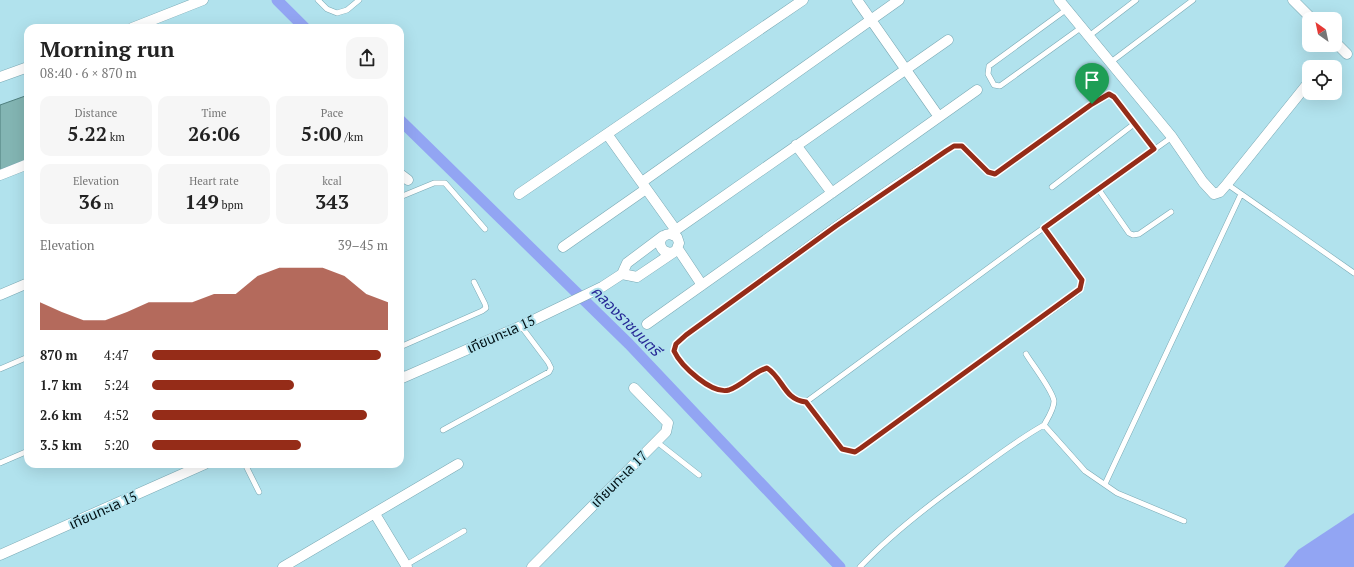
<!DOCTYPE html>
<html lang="en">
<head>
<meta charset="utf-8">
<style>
  body { margin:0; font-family:"PT Serif","Noto Sans Thai",serif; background:#f6f6f6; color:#222; height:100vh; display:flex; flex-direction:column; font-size:15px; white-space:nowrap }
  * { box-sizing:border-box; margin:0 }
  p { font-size:13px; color:#767676 }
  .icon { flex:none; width:22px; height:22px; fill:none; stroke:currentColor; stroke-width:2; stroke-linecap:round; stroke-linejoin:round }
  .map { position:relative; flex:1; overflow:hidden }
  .sheet { position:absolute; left:24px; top:24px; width:380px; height:444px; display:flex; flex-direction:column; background:#fff; border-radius:12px; box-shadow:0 4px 16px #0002 }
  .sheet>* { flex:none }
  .needle { width:26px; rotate:327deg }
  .buttons { position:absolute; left:1302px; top:12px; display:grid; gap:8px }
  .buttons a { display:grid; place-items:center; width:40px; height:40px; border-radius:8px; background:#fff; box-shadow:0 4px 16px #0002; font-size:20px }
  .pin { position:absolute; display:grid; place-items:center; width:34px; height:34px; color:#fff; margin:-41px -17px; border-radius:50% 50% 50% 0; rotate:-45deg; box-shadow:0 0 4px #0007 }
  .pin .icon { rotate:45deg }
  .round { display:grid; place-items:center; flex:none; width:42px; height:42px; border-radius:12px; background:#f6f6f6 }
  .headline { display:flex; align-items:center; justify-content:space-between; height:68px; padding:0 16px }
  h1 { font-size:22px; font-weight:600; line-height:30px }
  .metrics { display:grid; grid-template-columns:repeat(3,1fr); gap:6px; height:68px; padding:4px 16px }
  .metrics div { display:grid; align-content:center; border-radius:10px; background:#f6f6f6; text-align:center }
  .metrics b { font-size:20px; font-weight:600 }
  .metrics small { font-size:11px; font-weight:400 }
  .metrics p { font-size:11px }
  .chart { height:112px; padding:8px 16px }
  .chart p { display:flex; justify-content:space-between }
  .chart svg { width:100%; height:72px; margin-top:4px; fill:#952c18; opacity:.7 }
  ul { padding:0 16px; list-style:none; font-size:13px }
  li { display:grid; grid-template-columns:64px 48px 1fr; align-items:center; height:30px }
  li i { height:10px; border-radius:5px; background:#952c18 }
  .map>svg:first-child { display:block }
</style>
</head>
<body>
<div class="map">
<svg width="1354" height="567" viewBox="0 0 1354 567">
  <rect width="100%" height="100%" fill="#b1e2ed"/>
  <path fill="#92a5f3" d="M1354,513v54h-70l14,-17z"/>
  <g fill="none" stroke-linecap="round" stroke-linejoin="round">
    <path stroke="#92a5f3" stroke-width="11" d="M277,0l28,28
      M400,120l229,224 211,223"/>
  </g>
  <path fill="#83b5b3" stroke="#4f7f7d" d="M28,95v69l-28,10v-69z"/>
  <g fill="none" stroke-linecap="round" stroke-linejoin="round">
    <defs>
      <path id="lane" d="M318,0l9,9 10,4 10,-3 12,-10
        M1067,9l-78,57 -1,8 6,11 6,1 82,-59
        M1089,36l47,-36
        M1111,62l82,-62
        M1227,184l127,89
        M1052,187l82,-63
        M1099,190l30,43 4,2 6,-1 32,-22
        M400,197l34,-14h11l40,46
        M1044,228l38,52v6l-4,6 -217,156 -6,4 -13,-3 -36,-47 222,-163 144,-102
        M400,347l82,-36 4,-3 -1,-4 -11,-22
        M1026,354c6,10 27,37 28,47 0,8 -6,17 -10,24
        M400,368l4,9
        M0,369l28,-12
        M806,402c-23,-2 -22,-24 -39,-33 -14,3 -24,16 -38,21 -17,5 -48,-24 -55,-39l2,-7 10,-9c88,-64 174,-133 268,-189h8l26,26 7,2 97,-70 17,-10 5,3 40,52
        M443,430l106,-58 2,-4 -3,-6 -27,-36
        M657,442l42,33
        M0,463l28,-12
        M245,464l14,28
        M1105,484l136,-290
        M406,565l58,-34
        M860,567c32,-34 70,-63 108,-90 25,-18 49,-37 76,-52l41,46 32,22 67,28"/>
      <path id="street" d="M857,0l82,117
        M1059,0l113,137 31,45 11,12 6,-2 7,-8 82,-102
        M1293,0l19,19
        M132,28l71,-28
        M1335,42l12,12
        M0,77l28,-10
        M607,134l68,95
        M796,145l36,48
        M400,174l8,6
        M0,175l28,-11
        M642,182l257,-182
        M519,194l284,-194
        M670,234l7,3 2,6 -3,8 -6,2 -6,-2c-7,-7 -4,-16 6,-17l278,-194
        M563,247l83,-58
        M678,249l24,36
        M622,274l15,3 37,-25
        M0,295l28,-12
        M647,324l330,-234
        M400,379l121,-53 81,-39 20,-13 5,-11 36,-27
        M375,514l32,53
        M0,555l205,-91
        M283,567l175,-103
        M532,567l134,-135 2,-9 -34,-35"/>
    </defs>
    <use href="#lane" stroke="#7aa9b4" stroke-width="6"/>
    <use href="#street" stroke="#7aa9b4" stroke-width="11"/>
    <use href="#lane" stroke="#fff" stroke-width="5"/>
    <use href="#street" stroke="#fff" stroke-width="10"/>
  </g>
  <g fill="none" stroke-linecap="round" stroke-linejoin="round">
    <defs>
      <path id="route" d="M1109,94l5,3 40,52 -110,79 38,52 -2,9 -219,159 -6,4 -13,-3 -36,-47c-22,-2 -23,-24 -39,-34 -14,4 -24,17 -38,22 -17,5 -48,-24 -55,-39l2,-7 10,-9 150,-109 110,-75 8,-5h8l26,26 7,2 97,-70z"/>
    </defs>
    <use href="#route" stroke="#fff" stroke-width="8"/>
    <use href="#route" stroke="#952c18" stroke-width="5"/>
  </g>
  <g text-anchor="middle" stroke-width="4" stroke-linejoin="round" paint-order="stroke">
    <g font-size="14" fill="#011014" stroke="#b1e2ed">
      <text transform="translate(501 334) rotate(-24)" y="5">เทียนทะเล 15</text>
      <text transform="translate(619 479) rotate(-45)" y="5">เทียนทะเล 17</text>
      <text transform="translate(103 510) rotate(-24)" y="5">เทียนทะเล 15</text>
    </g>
    <g font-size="15" font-style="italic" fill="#262896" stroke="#b1e2ed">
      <text transform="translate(626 321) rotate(45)" y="5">คลองราชมนตรี</text>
    </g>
  </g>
</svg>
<div class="buttons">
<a><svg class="needle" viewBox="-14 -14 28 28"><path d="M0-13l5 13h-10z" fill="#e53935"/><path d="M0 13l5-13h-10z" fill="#767676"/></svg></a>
<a><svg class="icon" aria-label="locate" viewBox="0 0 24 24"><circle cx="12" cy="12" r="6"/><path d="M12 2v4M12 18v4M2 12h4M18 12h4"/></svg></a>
</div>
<div class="pin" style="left:1092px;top:104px;background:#1e9e55"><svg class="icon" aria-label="arrive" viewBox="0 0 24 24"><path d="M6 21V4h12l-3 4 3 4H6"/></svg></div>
<section class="sheet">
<div class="headline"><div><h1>Morning run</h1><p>08:40 · 6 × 870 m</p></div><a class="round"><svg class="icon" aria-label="share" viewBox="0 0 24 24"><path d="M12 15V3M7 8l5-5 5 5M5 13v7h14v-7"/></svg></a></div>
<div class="metrics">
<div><p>Distance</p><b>5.22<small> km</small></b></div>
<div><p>Time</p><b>26:06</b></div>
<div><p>Pace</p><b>5:00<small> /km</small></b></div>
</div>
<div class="metrics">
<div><p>Elevation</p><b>36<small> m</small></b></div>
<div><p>Heart rate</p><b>149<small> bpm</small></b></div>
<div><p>kcal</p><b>343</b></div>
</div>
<div class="chart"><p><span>Elevation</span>39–45 m</p>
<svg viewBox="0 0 160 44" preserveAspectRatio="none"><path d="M0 44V27L10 33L20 38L30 38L40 33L50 27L60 27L70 27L80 22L90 22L100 11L110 6L120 6L130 6L140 11L150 22L160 27V44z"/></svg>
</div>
<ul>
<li><b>870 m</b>4:47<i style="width:97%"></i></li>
<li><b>1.7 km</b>5:24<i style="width:60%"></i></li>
<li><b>2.6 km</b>4:52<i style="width:91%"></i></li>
<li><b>3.5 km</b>5:20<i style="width:63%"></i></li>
</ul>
</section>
</div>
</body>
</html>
